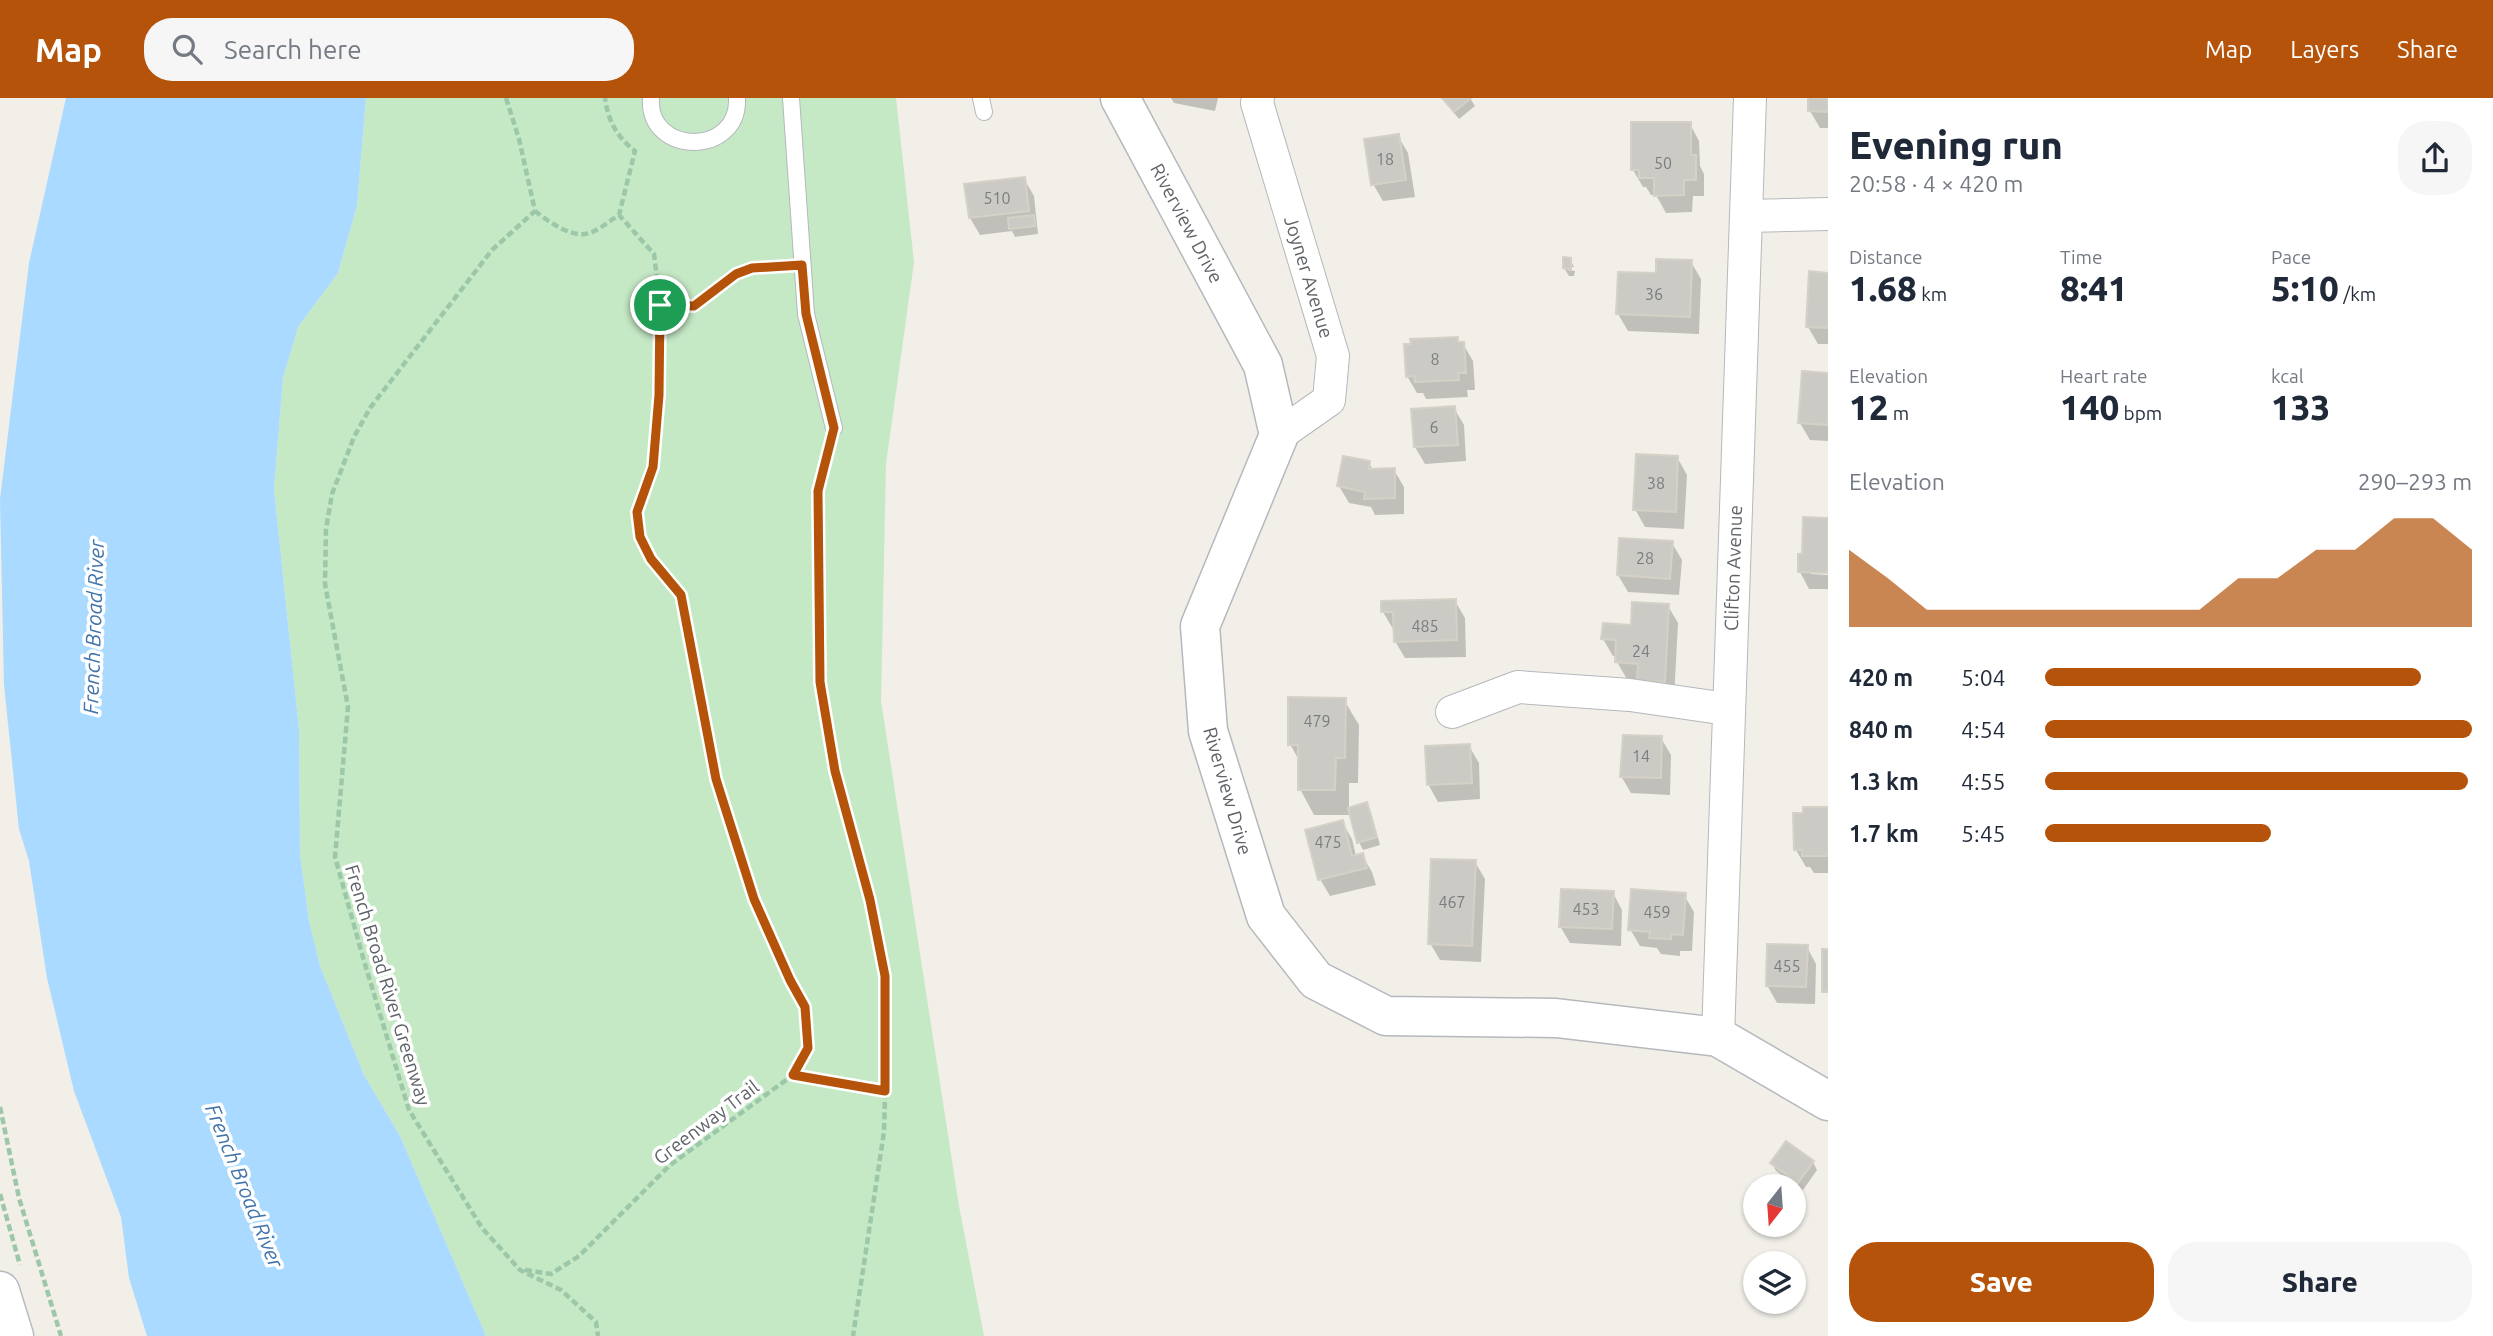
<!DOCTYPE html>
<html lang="en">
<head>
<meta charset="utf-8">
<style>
  body { margin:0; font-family:Ubuntu,sans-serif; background:#f6f6f7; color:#1f2937; height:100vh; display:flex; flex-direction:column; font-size:26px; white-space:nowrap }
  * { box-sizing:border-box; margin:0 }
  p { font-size:23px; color:#747a83 }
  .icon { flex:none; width:38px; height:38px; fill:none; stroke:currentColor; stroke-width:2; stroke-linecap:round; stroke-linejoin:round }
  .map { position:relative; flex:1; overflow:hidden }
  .sheet { display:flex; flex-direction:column; background:#fff; width:665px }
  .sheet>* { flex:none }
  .needle { width:46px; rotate:197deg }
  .tools { position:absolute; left:1743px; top:1076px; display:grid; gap:14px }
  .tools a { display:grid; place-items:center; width:63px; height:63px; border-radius:50%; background:#fff; box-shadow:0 2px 5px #0004; font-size:35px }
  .pin { position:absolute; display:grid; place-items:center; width:60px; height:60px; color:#fff; margin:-30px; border:4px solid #fff; border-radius:50%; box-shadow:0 2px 7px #0007 }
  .round { display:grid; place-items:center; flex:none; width:74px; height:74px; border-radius:28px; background:#f6f6f7 }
  .summary { display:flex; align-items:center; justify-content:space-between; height:119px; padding:0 21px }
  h1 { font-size:38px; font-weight:800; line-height:52px }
  .stats { display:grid; grid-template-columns:repeat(3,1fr); gap:10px; height:119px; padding:7px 21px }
  .stats div { display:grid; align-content:center }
  .stats b { font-size:35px; font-weight:800 }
  .stats small { font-size:19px; font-weight:400 }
  .stats p { font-size:19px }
  .chart { height:196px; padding:14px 21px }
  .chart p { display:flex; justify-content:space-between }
  .chart svg { width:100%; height:126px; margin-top:7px; fill:#b45309; opacity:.7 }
  .action { display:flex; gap:14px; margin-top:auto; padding:14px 21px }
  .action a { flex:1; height:80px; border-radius:28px; background:#b45309; color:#fff; font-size:28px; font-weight:800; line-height:80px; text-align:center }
  .action a+a { background:#f6f6f7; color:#1f2937 }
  ul { padding:0 21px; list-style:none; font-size:23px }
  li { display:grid; grid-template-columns:112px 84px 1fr; align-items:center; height:52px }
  li i { height:18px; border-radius:9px; background:#b45309 }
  header { display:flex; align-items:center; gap:42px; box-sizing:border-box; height:98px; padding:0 35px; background:#b45309; color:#fff }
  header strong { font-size:33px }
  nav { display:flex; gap:38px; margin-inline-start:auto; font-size:24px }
  .search { width:490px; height:63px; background:#f6f6f7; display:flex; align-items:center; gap:18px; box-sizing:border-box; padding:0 24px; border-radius:28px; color:#747a83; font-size:26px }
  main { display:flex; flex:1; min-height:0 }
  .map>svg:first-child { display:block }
</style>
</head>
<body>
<header>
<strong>Map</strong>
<div class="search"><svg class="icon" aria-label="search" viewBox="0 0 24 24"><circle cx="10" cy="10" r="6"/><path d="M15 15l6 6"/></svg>Search here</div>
<nav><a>Map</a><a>Layers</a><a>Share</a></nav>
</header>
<main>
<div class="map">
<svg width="1828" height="1238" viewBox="0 0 1828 1238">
  <rect width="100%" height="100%" fill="#f1efe8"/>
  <path fill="#c5e8c5" d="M366,0h530l18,164 -28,202 -5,237 78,505 25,130h-498l-86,-200 -36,-61 -44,-109 -11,-45 -9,-67 -1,-125 -25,-240 9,-111 15,-51 40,-54 19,-67z"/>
  <path fill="#aadaff" d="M66,0h300l-9,108 -19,67 -40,54 -15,51 -9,111 25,240 1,125 9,67 11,45 44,109 36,61 86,200h-339l-18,-58 -8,-61 -47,-126 -27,-113 -18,-117 -10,-32 -15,-144 -4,-186 29,-236z"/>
  <path fill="#0003" d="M1171,0h47l-3,13 -41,-8z
    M1442,0h28l5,8 -16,13z
    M1810,0h18v30h-8l-10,-17z
    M1690,26l9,17 1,25 4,8v22h-11l-1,16 -26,1 -10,-18h-5l-5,-8h-3l-10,-17z
    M1398,38l10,17 7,44 -32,4 -10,-17z
    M1024,81l10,17 4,38 -23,3 -3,-6 -32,4 -10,-17z
    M1570,161l4,8h-7v3l8,1 -1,5h-5l-5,-8z
    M1691,164l10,17 -2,55 -71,-3 -10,-17 40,-39z
    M1828,176v70h-10l-10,-17z
    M1457,241l3,5h3l10,17 2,29h-8l1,7 -42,2 -3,-6h-6l-10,-17z
    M1828,277v66l-18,-1 -10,-17z
    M1454,310l10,17 2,36 -41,3 -10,-17 -2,-36z
    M1677,359l10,18 -3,54 -39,-2 -10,-18z
    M1369,365l4,7h21l10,17v27l-29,1 -4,-8 -22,-4 -10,-17z
    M1828,422v51h-17v3l17,1v14h-19l-9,-17 4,-16z
    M1672,445l10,17 -3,35 -51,-3 -10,-17z
    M1455,503l10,17 1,39 -61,1 -10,-17v-12h-2l-10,-17z
    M1668,508l10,17 -4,76 -35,-19 -12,-1 -10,-17v-6h-4l-10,-17 30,-12z
    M1344,602l15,25 -1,58h-9v26l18,-5 4,8 9,33 -17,5 -4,-8 -7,-27h-38l-14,-26v-27l-10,-18z
    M1661,640l10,17 -1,40 -39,-2 -10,-17z
    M1469,648l10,17 1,36 -42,3 -10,-18z
    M1828,711v64h-14l-4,-6h-4l-10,-17z
    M1342,724l10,17 4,17 6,-1 10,17 4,13 -46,11 -10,-17z
    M1475,764l10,17 -4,83 -41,-2 -10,-17z
    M1613,795l9,17 -1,36 -51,-3 -10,-17z
    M1684,797l10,17 -2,39h-12v5l-19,-2 -4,-6 -17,-2 -10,-17z
    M1807,849l9,17 -1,40 -38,-1 -10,-18z
    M1813,1064l4,8 -14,20 -27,-19 -4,-8z"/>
  <path fill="#cccac5" stroke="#d6d1c6" stroke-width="2" d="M1442,0h29l-17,14z
    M1808,0h20v14l-20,-1z
    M1631,24h60v33h5v25h-12v15l-30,1v-18h-15v-8h-8z
    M1399,36l7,46 -35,5 -7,-46z
    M1025,79l4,34 -60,7 -5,-34z
    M1034,117l1,11 -26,3 -1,-11z
    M1563,159l8,1v11l-8,-1z
    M1656,161l36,1 -2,57 -74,-3 2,-42 38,1z
    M1809,173l19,2v55l-22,-1z
    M1458,239v5h6l2,31h-8l1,7 -44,2 -1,-6 -8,1 -2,-33h7l-1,-5z
    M1802,273l26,2v52l-30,-2z
    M1455,308l3,39 -44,2 -3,-38z
    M1636,356l42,2 -2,56 -43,-2z
    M1343,358l27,5 -1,8 26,-1v30l-31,1 1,-7 -28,-6z
    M1803,419l25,1v55l-30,-1v-18h4z
    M1619,440l54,3 -3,38 -53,-4z
    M1456,501l1,41 -63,2 -1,-30h-12v-11z
    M1632,504l37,2 -4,78 -28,-1 1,-17 -23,-2 1,-22 -15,-1 2,-16 28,2z
    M1288,599l58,1 -1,60h-9l-1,32h-37v-45h-10z
    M1623,637l39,1 -1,42 -41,-1z
    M1470,646l2,39 -45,2 -2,-39z
    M1367,704l10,35 -20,6 -9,-35z
    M1803,709h25v49h-26v-6h-8l-1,-37h10z
    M1343,722l9,36 11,-3 4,15 -49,12 -13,-50z
    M1431,761l45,1 -4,86 -44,-2z
    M1561,791l53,2 -2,38 -53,-2z
    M1631,791l55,4 -3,42 -12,-1v5l-22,-1 1,-6 -22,-2z
    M1767,846l41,1 -2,42 -40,-1z
    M1822,851h6v43h-6z
    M1786,1043l28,20 -16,22 -28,-20z"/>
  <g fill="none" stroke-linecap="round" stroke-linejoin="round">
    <defs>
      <path id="service" d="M651,0c-4,58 89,59 86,0
        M791,0l15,216 28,114
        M981,0l3,14"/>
      <path id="minor" d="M1258,0l-1,5 76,253 -4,44 -50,35
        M1746,118l82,-2
        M1452,614l66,-25 112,8 97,14
        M1718,939l32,-939"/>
      <path id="tertiary" d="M1120,0l143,267 16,70 -79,191 8,105 58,185 50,64 70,36 170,2 162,19 110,64"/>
      <path id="secondary" d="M0,1193l14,45"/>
    </defs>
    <use href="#service" stroke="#b5b8bc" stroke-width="18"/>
    <use href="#minor" stroke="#b5b8bc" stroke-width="34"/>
    <use href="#tertiary" stroke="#b5b8bc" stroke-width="41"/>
    <use href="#secondary" stroke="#b6babf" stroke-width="41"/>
    <path stroke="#9cc7a9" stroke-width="4.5" stroke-dasharray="7 3.5" stroke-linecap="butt" d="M506,0l13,41 16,72 -43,39 -122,158 -16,29 -22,57 -6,35 -1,55 23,123 -13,150 29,104 45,149 73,118 38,42 41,20 35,32 2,14
      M535,113c13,10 33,25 50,23 11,-1 24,-13 34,-19l16,-64c-18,-14 -27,-30 -30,-53
      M660,207l18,3 16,-1 42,-33 16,-6 28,-1
      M828,351l-10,42 2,191 15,89 35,129 15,76 2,50 -3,106 -31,204
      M793,977l92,16
      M0,1009l19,91 42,138
      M0,1096l20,71
      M525,1172l26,4 28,-18 91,-91 123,-90 15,-27 -3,-41 -15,-27 -36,-81 -38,-120 -35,-184 -30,-36 -10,-22 -4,-25 16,-45 6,-72 1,-90 -6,-51 -35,-39"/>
    <use href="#service" stroke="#fff" stroke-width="16"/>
    <use href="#minor" stroke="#fff" stroke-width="32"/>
    <use href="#tertiary" stroke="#fff" stroke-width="38"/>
    <use href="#secondary" stroke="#fff" stroke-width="38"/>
  </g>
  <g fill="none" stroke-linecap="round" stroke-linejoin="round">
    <defs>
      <path id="route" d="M802,167l4,49 28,114 -16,63 2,191 15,89 35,129 15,76v115l-92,-16 15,-27 -3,-41 -15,-27 -36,-81 -38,-120 -35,-184 -30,-36 -11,-22 -3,-25 16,-45 6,-72 1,-90 34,1 42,-32 16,-6z"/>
    </defs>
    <use href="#route" stroke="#fff" stroke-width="14"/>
    <use href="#route" stroke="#b45309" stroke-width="9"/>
  </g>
  <g text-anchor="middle" stroke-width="7" stroke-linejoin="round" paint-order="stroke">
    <g font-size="16" fill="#7a7d7f">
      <text x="1385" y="67">18</text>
      <text x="1663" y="71">50</text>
      <text x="997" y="106">510</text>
      <text x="1654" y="202">36</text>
      <text x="1435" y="267">8</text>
      <text x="1434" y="335">6</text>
      <text x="1656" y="391">38</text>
      <text x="1645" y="466">28</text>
      <text x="1425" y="534">485</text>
      <text x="1641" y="559">24</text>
      <text x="1317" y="629">479</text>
      <text x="1641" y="664">14</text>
      <text x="1328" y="750">475</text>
      <text x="1452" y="810">467</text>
      <text x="1586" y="817">453</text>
      <text x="1657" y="820">459</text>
      <text x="1787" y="874">455</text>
    </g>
    <g font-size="19" fill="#5f6368" stroke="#fff">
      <text transform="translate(1187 125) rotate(62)" y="7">Riverview Drive</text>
      <text transform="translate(1309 179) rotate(73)" y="7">Joyner Avenue</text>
      <text transform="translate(1733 470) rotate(-88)" y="7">Clifton Avenue</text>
      <text transform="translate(1228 693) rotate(74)" y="7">Riverview Drive</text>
      <text transform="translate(388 887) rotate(73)" y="7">French Broad River Greenway</text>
      <text transform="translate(706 1024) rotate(-37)" y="7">Greenway Trail</text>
    </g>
    <g font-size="21" font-style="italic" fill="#4174aa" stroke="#fff">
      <text transform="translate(94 529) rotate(-88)" y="7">French Broad River</text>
      <text transform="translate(244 1088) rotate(68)" y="7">French Broad River</text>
    </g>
  </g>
</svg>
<div class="tools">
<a><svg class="needle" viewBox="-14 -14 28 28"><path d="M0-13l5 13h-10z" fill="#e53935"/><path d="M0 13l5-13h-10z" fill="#747a83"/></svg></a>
<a><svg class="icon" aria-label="layers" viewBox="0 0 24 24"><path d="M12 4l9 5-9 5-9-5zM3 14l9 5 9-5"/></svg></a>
</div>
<div class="pin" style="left:660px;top:207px;background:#1e9e55"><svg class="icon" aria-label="arrive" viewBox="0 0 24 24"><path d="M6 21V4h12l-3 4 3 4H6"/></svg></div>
</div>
<section class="sheet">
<div class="summary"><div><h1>Evening run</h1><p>20:58 · 4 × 420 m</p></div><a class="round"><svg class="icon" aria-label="share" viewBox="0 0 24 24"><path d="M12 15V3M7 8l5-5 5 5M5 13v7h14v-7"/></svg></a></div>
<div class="stats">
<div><p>Distance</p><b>1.68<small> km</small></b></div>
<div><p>Time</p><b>8:41</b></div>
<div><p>Pace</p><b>5:10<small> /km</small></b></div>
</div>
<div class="stats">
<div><p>Elevation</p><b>12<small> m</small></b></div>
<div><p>Heart rate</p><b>140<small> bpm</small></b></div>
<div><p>kcal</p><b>133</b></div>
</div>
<div class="chart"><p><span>Elevation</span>290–293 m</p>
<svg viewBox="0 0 160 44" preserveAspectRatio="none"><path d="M0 44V17L10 27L20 38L30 38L40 38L50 38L60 38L70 38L80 38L90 38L100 27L110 27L120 17L130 17L140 6L150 6L160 17V44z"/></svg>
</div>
<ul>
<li><b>420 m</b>5:04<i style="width:88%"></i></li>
<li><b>840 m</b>4:54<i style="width:100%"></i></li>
<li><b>1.3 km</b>4:55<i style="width:99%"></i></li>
<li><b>1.7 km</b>5:45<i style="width:53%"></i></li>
</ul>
<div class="action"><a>Save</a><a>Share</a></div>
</section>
</main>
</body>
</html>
